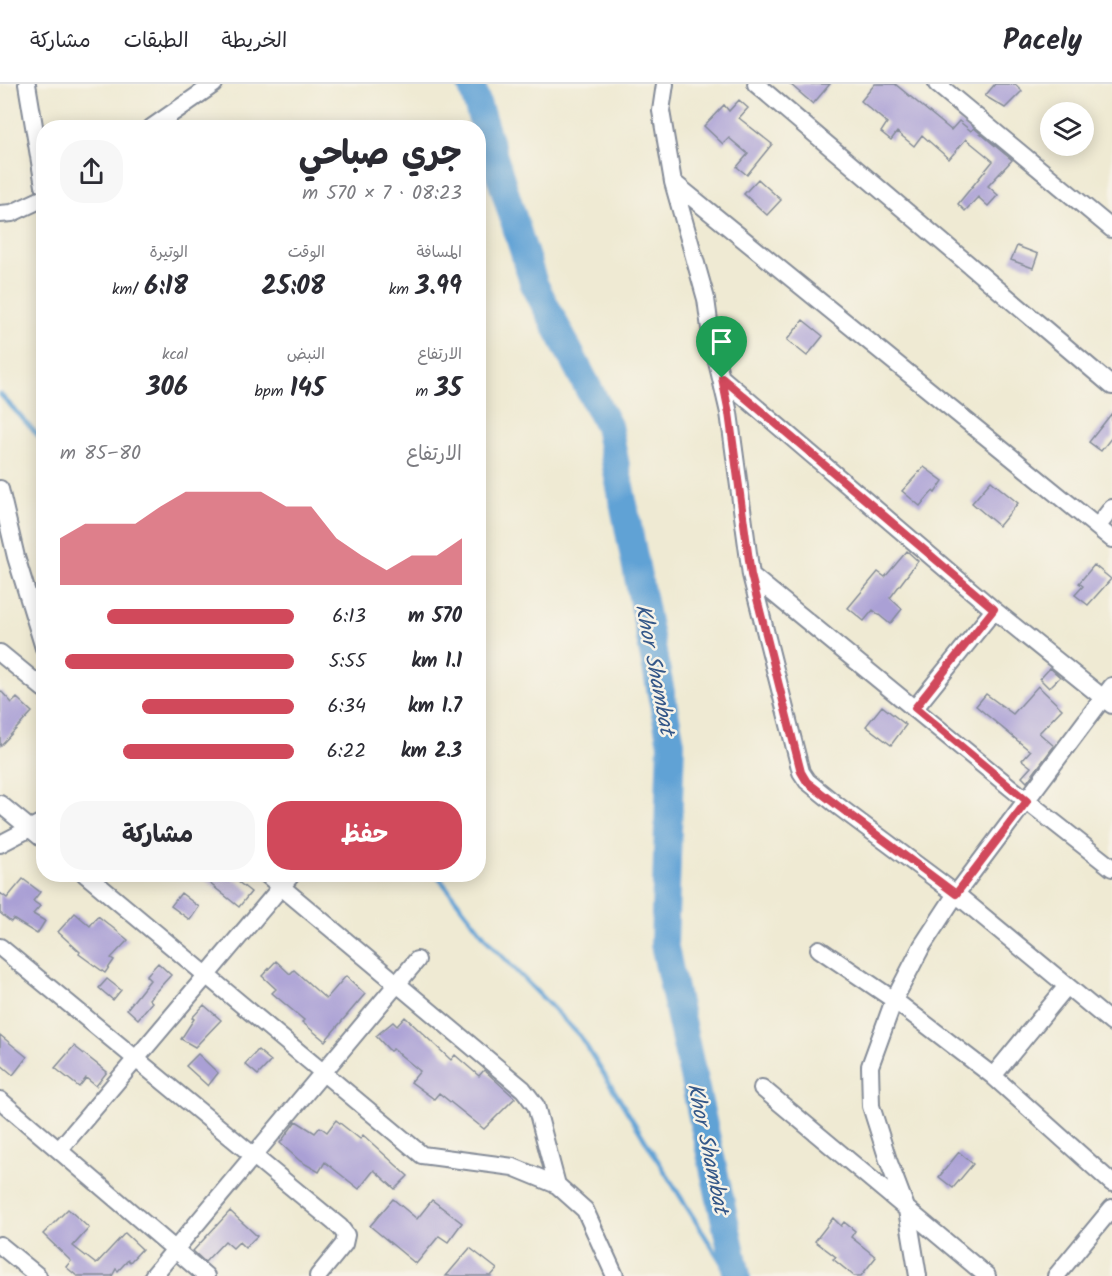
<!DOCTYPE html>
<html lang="ar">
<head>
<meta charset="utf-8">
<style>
  body { margin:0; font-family:Kalam,"Playpen Sans Arabic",sans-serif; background:#f7f7f7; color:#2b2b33; direction:rtl; height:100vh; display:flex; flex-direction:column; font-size:22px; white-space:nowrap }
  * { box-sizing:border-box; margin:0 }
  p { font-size:20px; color:#7c7c81 }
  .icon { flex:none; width:33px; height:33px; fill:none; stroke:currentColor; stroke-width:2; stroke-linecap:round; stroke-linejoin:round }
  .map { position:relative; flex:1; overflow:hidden; direction:ltr }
  .panel { position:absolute; left:36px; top:36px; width:450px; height:762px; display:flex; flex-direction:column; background:#fff; border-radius:24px; box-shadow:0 3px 15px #0003; direction:rtl }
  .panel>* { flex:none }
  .buttons { position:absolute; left:1040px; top:18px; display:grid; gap:12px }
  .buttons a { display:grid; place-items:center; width:54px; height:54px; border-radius:50%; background:#fff; box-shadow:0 3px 15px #0003; font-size:30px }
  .pin { position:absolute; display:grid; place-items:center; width:51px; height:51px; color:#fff; margin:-62px -26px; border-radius:50% 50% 50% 0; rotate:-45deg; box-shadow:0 0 6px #0007 }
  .pin .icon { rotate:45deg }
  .round { display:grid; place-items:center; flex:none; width:63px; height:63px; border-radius:24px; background:#f7f7f7 }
  .head { display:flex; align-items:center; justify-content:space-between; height:102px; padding:0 24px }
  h1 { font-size:33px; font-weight:700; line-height:45px }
  .metrics { display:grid; grid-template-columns:repeat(3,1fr); gap:9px; height:102px; padding:6px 24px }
  .metrics div { display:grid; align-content:center }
  .metrics b { font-size:26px; font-weight:700 }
  .metrics small { font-size:16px; font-weight:400 }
  .metrics p { font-size:16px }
  .chart { height:168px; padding:12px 24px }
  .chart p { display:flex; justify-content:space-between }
  .chart svg { width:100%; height:108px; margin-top:6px; fill:#d1495b; opacity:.7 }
  .primary-button { display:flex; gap:12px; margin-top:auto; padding:12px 24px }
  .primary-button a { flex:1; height:69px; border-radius:24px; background:#d1495b; color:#fff; font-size:24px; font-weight:700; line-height:69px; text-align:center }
  .primary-button a+a { background:#f7f7f7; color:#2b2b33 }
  ul { padding:0 24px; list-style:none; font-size:20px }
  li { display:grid; grid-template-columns:96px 72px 1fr; align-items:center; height:45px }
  li i { height:15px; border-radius:8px; background:#d1495b }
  header { display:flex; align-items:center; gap:36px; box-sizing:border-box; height:84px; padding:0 30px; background:#fff; border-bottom:2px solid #e1e1e2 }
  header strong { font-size:28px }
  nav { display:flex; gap:33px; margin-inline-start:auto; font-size:21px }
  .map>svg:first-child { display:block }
</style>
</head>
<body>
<header>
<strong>Pacely</strong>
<nav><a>الخريطة</a><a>الطبقات</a><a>مشاركة</a></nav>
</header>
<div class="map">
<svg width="1112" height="1192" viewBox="0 0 1112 1192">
  <rect width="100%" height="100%" fill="#f7f3e8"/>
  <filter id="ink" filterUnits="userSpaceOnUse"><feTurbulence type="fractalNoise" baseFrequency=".0167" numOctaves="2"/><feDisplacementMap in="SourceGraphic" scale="12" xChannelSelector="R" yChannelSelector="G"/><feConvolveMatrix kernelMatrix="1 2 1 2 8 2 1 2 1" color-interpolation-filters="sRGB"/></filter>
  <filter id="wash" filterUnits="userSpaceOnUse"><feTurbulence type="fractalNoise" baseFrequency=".008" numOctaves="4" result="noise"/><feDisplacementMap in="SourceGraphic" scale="24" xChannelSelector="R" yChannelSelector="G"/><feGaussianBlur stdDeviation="1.35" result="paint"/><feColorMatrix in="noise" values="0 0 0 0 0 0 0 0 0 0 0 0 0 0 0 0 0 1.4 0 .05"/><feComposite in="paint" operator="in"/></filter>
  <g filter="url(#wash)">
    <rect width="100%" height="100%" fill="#efead3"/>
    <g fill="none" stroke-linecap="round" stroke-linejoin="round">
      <path stroke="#61a2d5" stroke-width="4.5" d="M0,310l44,48
        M436,790l56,72 88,90 150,240"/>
      <path stroke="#61a2d5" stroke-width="28" d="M471,0l63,200 74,142 63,317 -7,201 73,332"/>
    </g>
    <g id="blocks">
      <path fill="#aaa0d5" d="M790,0h40l-17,20z
        M875,0h20l56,46 8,-9 12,10 3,-3 38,32 -24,26 10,9 -10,11 -10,-9 -13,14 -7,-7 35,-43 -27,-22 -17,20 -27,-24 -8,11 -17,-14 -6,8 -10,-8 6,-9 -26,-22z
        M995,0h20l7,7 -17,17 -20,-12z
        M739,16l9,8 -9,10 33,26 -25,31 -10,-8 11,-13 -19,-16 -6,6 -19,-18 20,-21 5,6z
        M758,95l23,21 -14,15 -23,-21z
        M1017,162l21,8 -5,14 -22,-8z
        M803,236l20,16 -16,20 -20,-16z
        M1112,329v24l-11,14 -12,-9z
        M924,383l19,14 -8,12 -2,-2 -13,15 -18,-15z
        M991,397l27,22 -19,23 -27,-23z
        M907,467l11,10 -28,37 12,11 -12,15 -17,-14 -9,11 -16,-13 30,-36 7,5z
        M1094,481l17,14 -23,26 -13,-10 8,-9 -4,-3z
        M1050,584l10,9 -11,11 -9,-9z
        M1038,602l24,23 -23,24 15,13 -27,36 -5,-5 9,-10 -9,-7 8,-9 -54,-45 10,-12 27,20z
        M0,606l12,13 5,-5 15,14 -32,34z
        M882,622l24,19 -15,20 -25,-19z
        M198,790h30l23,18 -12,15z
        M23,795l17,13 -7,9 7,5 -7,8 12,7 -8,13 -24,-15 -2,3 -11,-9v-20l7,5z
        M181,809l18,14 -9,13 -19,-14z
        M75,829l15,13 8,-10 30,24 -17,18 3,2 -9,13 -26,-19 1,-2 -22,-20z
        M276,877l14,13 4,-4 32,29 20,-23 19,18 -40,47 -23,-19 2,-2 -32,-27 4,-4 -14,-13z
        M158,879l13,12 -22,24 3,3 -14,17 -11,-10 23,-29 -4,-4z
        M107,895l14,11 -8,10 -14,-12z
        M204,921l17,15 -26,27 -14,-8 13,-20 -2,-1z
        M405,933l46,43 4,-5 24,21 5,-6 31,28 -31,31 -45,-36 -5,6 -23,-17 9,-11 -27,-22 -3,2 -14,-15 17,-14 4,4z
        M0,951l27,22 -14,18 -13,-11z
        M74,962l33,26 -11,14 -10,-8 -7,9 -24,-19z
        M258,966l13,11 -13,14 -13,-11z
        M198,970l20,19 -10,13 -22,-20z
        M336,1036l24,19 3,-4 45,41 -13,13 -21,-19 -15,19 -34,-27 -6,10 -19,-11 -20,-18 16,-22 19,12 5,-6 7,5z
        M959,1068l14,12 -20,24 -14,-11z
        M393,1115l24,20 15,-19 30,23 -14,19 -9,-6 -23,28 -46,-38z
        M68,1125l21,19 -16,18 23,18 29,-31 17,16 -12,13 -2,-2 -10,11 -2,-2 -4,7h-35l-11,-9 5,-6 -28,-27z
        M230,1127l27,25 -12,12 -6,-6 -6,6 -8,-7 -20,21 -12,-11z
        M833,1134l8,8 3,-4 11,9 -4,6 25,20 -15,19h-7l-21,-17 3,-2 -21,-16z
        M470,1164l27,21 -6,7h-45z"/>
    </g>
  </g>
  <g filter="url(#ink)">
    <use href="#blocks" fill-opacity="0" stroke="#858c98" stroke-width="1.5"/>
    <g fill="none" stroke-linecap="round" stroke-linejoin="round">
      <defs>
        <path id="minor" d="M27,0l17,102
          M665,0l-4,27 12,71 33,117 5,37 18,77 22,162 50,197 6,9 31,25 118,88 156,129
          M756,0l356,302
          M937,0l175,145
          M151,44l63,-44
          M673,98l439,357
          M0,130l12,-1 32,-15
          M722,294l272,232 118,95
          M0,405l16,68 28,91
          M1097,443l15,-19
          M751,491l276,226 85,67
          M0,569l44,36
          M915,624l79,-98
          M0,720l44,36
          M0,760l44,-23
          M85,790l337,281 91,12 44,18 28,25 30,66
          M266,790l257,215 13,17 21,79
          M0,863l340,280 6,8 -2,9 -26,32
          M819,865l75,51 99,76 119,107
          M993,992l74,-90
          M762,1004l225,188
          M0,1016l206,176
          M59,1066l233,-276
          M0,1161l38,31
          M153,1192l264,-316
          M918,1192l-11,-66 -19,-50 -17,-54 -1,-40 24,-66 28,-54 34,-52 156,-208
          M1056,1192l56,-68"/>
      </defs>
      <use href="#minor" stroke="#858c98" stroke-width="20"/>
      <use href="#minor" stroke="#fff" stroke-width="16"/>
    </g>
  </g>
  <g fill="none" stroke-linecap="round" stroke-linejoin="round" filter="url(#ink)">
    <defs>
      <path id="route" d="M722,294l272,231 -79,99 112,93 -71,93 -118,-88 -31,-24 -6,-10 -50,-197 -22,-162z"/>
    </defs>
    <use href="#route" stroke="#fff" stroke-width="12"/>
    <use href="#route" stroke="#d1495b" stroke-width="8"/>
  </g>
  <g text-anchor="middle" stroke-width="5" stroke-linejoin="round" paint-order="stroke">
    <g font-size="22" font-style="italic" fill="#345788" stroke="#f7f3e8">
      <text transform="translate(656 585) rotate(79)" y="8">Khor Shambat</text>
      <text transform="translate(709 1064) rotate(78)" y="8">Khor Shambat</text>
    </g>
  </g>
</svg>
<div class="buttons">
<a><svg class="icon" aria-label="layers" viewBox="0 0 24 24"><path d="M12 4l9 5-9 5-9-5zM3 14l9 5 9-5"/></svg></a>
</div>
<div class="pin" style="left:722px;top:294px;background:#1e9e55"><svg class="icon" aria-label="arrive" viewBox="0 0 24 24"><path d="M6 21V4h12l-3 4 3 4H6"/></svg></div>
<section class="panel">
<div class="head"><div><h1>جري صباحي</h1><p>08:23 · 7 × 570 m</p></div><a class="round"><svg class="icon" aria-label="share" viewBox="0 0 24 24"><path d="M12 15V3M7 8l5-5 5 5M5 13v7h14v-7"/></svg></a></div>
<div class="metrics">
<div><p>المسافة</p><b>3.99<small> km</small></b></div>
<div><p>الوقت</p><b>25:08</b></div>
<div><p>الوتيرة</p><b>6:18<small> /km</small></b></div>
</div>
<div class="metrics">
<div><p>الارتفاع</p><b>35<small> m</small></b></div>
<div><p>النبض</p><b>145<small> bpm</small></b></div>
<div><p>kcal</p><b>306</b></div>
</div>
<div class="chart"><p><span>الارتفاع</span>80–85 m</p>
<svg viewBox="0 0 160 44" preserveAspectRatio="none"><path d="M0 44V25L10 19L20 19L30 19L40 12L50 6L60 6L70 6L80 6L90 12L100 12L110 25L120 32L130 38L140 32L150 32L160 25V44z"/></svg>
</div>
<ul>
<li><b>570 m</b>6:13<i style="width:80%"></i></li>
<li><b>1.1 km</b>5:55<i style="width:98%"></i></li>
<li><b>1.7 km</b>6:34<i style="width:65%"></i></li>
<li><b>2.3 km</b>6:22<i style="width:73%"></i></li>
</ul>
<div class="primary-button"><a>حفظ</a><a>مشاركة</a></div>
</section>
</div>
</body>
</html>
